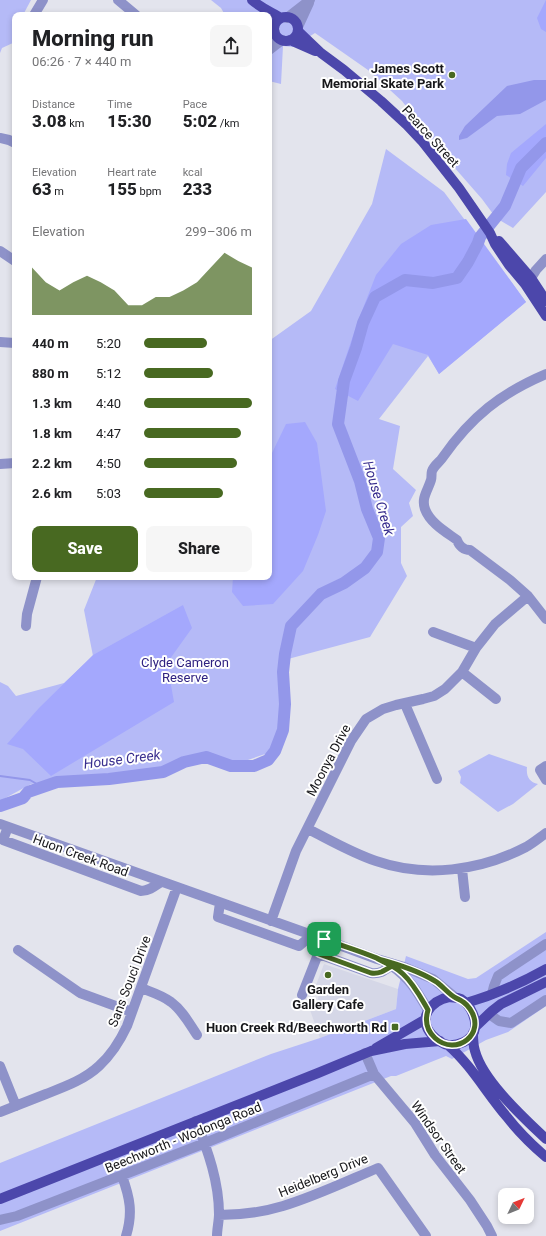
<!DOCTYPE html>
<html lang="en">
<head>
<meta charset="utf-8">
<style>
  body { margin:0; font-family:Roboto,sans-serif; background:#f6f6f6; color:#202124; height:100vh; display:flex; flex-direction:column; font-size:15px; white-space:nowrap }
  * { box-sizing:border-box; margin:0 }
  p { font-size:13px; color:#757577 }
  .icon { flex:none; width:22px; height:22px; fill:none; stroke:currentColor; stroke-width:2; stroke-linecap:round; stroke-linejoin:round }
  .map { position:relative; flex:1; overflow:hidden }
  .drawer { position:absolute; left:12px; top:12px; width:260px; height:568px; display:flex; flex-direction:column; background:#fff; border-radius:8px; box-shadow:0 2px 6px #0003 }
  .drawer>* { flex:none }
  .needle { width:26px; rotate:47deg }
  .fabs { position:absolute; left:498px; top:1188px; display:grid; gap:8px }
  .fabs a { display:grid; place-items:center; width:36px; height:36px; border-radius:8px; background:#fff; box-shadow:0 2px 6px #0003; font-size:20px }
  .pin { position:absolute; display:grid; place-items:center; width:34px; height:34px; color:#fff; margin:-17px; border-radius:8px; box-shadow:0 2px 6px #0006 }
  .round { display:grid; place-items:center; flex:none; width:42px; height:42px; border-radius:8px; background:#f6f6f6 }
  .overview { display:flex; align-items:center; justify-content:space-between; height:68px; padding:0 20px }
  h1 { font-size:22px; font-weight:800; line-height:30px }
  .metrics { display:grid; grid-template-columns:repeat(3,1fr); gap:6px; height:68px; padding:4px 20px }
  .metrics div { display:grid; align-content:center }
  .metrics b { font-size:17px; font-weight:800 }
  .metrics small { font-size:11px; font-weight:400 }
  .metrics p { font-size:11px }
  .chart { height:112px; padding:8px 20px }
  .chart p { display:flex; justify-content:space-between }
  .chart svg { width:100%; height:72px; margin-top:4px; fill:#486921; opacity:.7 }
  .action { display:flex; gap:8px; margin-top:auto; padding:8px 20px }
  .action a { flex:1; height:46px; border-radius:8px; background:#486921; color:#fff; font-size:16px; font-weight:800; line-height:46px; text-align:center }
  .action a+a { background:#f6f6f6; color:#202124 }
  ul { padding:0 20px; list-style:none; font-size:13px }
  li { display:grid; grid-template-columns:64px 48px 1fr; align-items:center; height:30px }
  li i { height:10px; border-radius:5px; background:#486921 }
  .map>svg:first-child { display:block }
</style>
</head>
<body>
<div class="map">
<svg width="546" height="1236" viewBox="0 0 546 1236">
  <rect width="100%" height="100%" fill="#e3e4ed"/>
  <path fill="#d5d7e7" d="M324,964l74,25 -2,20 -76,29 -10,-28 6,-5 2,-6 1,-7 -3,-7z"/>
  <path fill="#b5baf7" d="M0,0h31l-8,15h-8v27l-13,6 -2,5z
    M211,0h335v192l-33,36 -17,-10 -14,-19 -42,-48 -38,-50 -34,-31 -53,-37 -22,14 -10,-1 -2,38 -12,-3v-66h-44l-4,-7z
    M386,149l58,43 82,110 -87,72 -11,-18 -49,63 21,7 -7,43 23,21 -7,13 4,13 -12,11v36l6,13 -37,61 -82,22 -7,32v25l-5,28 -5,8 -32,11 -35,-3 -47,10 -33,5h-31l-62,9 -31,17v-119l8,4 8,10 48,-13 29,-27 -9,-46 13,-33h172v-236l42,-30 61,-107z
    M489,754l38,13c-1,9 2,15 11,17l-25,20 -15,8 -38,-29 1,-6 -3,-6z
    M546,932v74l-38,26 -22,8 -34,19 -6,-3 -50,20h-5l-391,155v-68l271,-109 49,-16 76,-29 2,-20 8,-33 62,23 8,-1z"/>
  <path fill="#a4a8fd" d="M546,0v32l-5,-3 -4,-11z
    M546,124v34l-23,28 -17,-11 1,-11 4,-11z
    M466,219l60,83 -87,72 -11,-19 -35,-11 -35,57 -23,-12 23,-68 18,-46 25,-31 30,-19z
    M305,422l12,21 9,68 -8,24 -15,36 -30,33 -30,2 -11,-14 1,-15h36v-115l3,-9 14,-29z
    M183,605l9,23 -25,35 7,39 -123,74 -28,-27 -16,-5 32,-36 54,-53z"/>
  <path fill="#9397ea" d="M534,80h12v20l-26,14 -23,2 -30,22 -8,2v-4l6,-10 42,-40z"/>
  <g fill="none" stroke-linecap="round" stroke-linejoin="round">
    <path stroke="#9397ea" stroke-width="2" d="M0,776l30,4 12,7"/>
    <path stroke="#9397ea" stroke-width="12" d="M0,806l23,-8 5,-6 29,-10 52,-3 54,-7 21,-10 22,-5 25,9h23l14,-6 7,-9 8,-21 2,-26 -2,-32 2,-18 6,-28 30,-32 23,-11 21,-15 12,-16 2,-14 -12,-29 -7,-28 -22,-57 6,-43 12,-33 7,-25 12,-26 30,-17 28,3 24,-5 11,-16 10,-19 2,-6 25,-31 16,-38 25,-25"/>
    <path stroke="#8e92c9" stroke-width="10" d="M118,0l18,15
      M34,15l9,-15
      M287,18l23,-18
      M298,27l11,-24
      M269,40l6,-8
      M269,50l13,-10
      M0,138l9,2 6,3
      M0,251l15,10
      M531,278l5,-8 10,-11
      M0,342l15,1
      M546,374c-45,19 -75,43 -103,83 -3,5 -9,8 -11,14 -1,3 0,6 -1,9 -3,10 -10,18 -6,29 5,14 21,23 32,31 2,6 7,10 13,10l40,30 18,16 18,23
      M0,464l15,-1
      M26,626l1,-12 10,-37
      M433,632l43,16
      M462,672l34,27
      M405,704l32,75
      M546,766l-6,4 6,10
      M0,824l312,111 65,24 27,8 29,12 23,19
      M8,827l-5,13 138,51c8,0 14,-5 20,-9
      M308,829c22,11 44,24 68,32 49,17 104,10 150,-14 7,-4 13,-9 20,-14
      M462,869l3,28
      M220,903l-2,14 81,29 13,-11
      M271,921l25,-70 55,-110 15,-22 17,-10 13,-4 27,-6 11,-3 11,-7 17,-17 14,-24 19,-24 33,-28
      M18,950l62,43 52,19
      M319,954l52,19c9,1 13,-2 20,-7
      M392,966c18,13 25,25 36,44
      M141,988c10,4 21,7 30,14 11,8 18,21 26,33
      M492,994l2,-8 4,-10 48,-32
      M302,995l22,-56
      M489,1014l10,7 12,2 35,-23
      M365,1053l9,21 41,49 20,32 35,45 17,26 5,10
      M0,1066l16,40
      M0,1112c15,-6 31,-12 46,-18 18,-7 38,-14 53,-28 12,-11 21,-25 28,-40l50,-139
      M196,1121c12,30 23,61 23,93 0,7 -2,15 -2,22
      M122,1176c8,22 11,37 4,60
      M219,1215c21,0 44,-3 64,-9 33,-10 64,-25 95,-38l48,68
      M0,1220l17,-4 188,-73 169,-69"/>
    <path stroke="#4c47ab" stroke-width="10" d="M252,0c9,8 19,12 29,18
      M274 29a12 12 0 1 1 24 0a12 12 0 1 1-24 0Z
      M298,31l23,22 23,17 37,31 26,24 15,16 37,47 31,45 5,11 14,21 16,19 21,32
      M290,40l25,11
      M499,241l32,37 15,23
      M449,997c4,1 8,0 12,2 10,6 17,22 13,33 -4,9 -16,14 -26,13 -6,-1 -12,-6 -16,-10 -15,-16 -2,-34 17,-38z
      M466,1003c28,-8 55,-20 80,-34
      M475,1027l17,-16 9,-7 45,-22
      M473,1033c0,6 0,12 2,18 8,30 49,67 71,88
      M448,1045c24,21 39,49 59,72 11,14 25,28 39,40
      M376,1048l50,-29
      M0,1199l318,-126 53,-22 34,-7 35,-3"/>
  </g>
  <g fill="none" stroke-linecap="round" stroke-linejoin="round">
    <defs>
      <path id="route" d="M324,939c23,9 61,18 79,35 11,10 18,24 25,36 -3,10 -2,20 7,28 21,19 52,-4 35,-29 -4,-6 -8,-8 -14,-11 -8,-4 -14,-13 -21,-17 -18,-11 -38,-17 -57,-22l14,7c-8,5 -12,8 -21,7l-52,-19 5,-15"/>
    </defs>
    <use href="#route" stroke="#fff" stroke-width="8"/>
    <use href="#route" stroke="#486921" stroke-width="5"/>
  </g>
  <g fill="#486921" stroke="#fff" stroke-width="1.5">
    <circle cx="452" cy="75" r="4"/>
    <circle cx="328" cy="975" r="4"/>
    <rect x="391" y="1023" width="8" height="8" rx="2"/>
  </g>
  <g text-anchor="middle" stroke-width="4" stroke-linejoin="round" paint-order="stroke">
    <g font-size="13" font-weight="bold" fill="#17171a" stroke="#fff" text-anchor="end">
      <text x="444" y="73">James Scott<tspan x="444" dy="15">Memorial Skate Park</tspan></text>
      <text x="328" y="994" text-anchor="middle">Garden<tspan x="328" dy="15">Gallery Cafe</tspan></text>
      <text x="387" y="1032">Huon Creek Rd/Beechworth Rd</text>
    </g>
    <g font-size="13" fill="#17171a" stroke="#fff">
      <text transform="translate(431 136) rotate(48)" y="5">Pearce Street</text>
      <text transform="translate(328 760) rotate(-62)" y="5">Moonya Drive</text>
      <text transform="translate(81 855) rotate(20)" y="5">Huon Creek Road</text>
      <text transform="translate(129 981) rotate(-69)" y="5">Sans Souci Drive</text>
      <text transform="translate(183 1137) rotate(-22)" y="5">Beechworth - Wodonga Road</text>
      <text transform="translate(439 1137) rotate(55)" y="5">Windsor Street</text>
      <text transform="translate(323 1175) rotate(-22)" y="5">Heidelberg Drive</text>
    </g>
    <g font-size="13" fill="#2f2281" stroke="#fff">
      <text x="185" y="667">Clyde Cameron<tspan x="185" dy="15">Reserve</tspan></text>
    </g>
    <g font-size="14" font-style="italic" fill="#382e8e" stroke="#fff">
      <text transform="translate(379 498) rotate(73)" y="5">House Creek</text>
      <text transform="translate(122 759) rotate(-7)" y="5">House Creek</text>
    </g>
  </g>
</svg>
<div class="fabs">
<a><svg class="needle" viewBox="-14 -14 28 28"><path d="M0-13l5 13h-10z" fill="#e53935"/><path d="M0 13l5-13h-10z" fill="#757577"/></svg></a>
</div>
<div class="pin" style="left:324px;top:939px;background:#1e9e55"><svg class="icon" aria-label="arrive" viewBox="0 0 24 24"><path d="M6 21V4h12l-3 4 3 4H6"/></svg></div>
<section class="drawer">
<div class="overview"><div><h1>Morning run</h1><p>06:26 · 7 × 440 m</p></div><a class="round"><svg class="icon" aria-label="share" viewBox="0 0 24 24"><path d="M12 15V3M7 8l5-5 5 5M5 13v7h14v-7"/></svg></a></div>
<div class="metrics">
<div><p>Distance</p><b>3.08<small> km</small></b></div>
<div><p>Time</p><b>15:30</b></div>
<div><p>Pace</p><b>5:02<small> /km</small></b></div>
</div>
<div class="metrics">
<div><p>Elevation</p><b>63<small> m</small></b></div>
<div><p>Heart rate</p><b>155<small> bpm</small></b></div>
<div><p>kcal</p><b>233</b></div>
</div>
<div class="chart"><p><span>Elevation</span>299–306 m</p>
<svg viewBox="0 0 160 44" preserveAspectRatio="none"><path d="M0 44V15L10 24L20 29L30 24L40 20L50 24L60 29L70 38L80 38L90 33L100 33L110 29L120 24L130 15L140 6L150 11L160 15V44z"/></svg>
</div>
<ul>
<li><b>440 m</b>5:20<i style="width:58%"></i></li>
<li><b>880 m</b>5:12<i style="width:64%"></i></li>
<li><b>1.3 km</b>4:40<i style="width:100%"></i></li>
<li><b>1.8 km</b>4:47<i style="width:90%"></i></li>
<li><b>2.2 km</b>4:50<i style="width:86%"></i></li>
<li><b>2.6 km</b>5:03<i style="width:73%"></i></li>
</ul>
<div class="action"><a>Save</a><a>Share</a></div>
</section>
</div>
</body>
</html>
